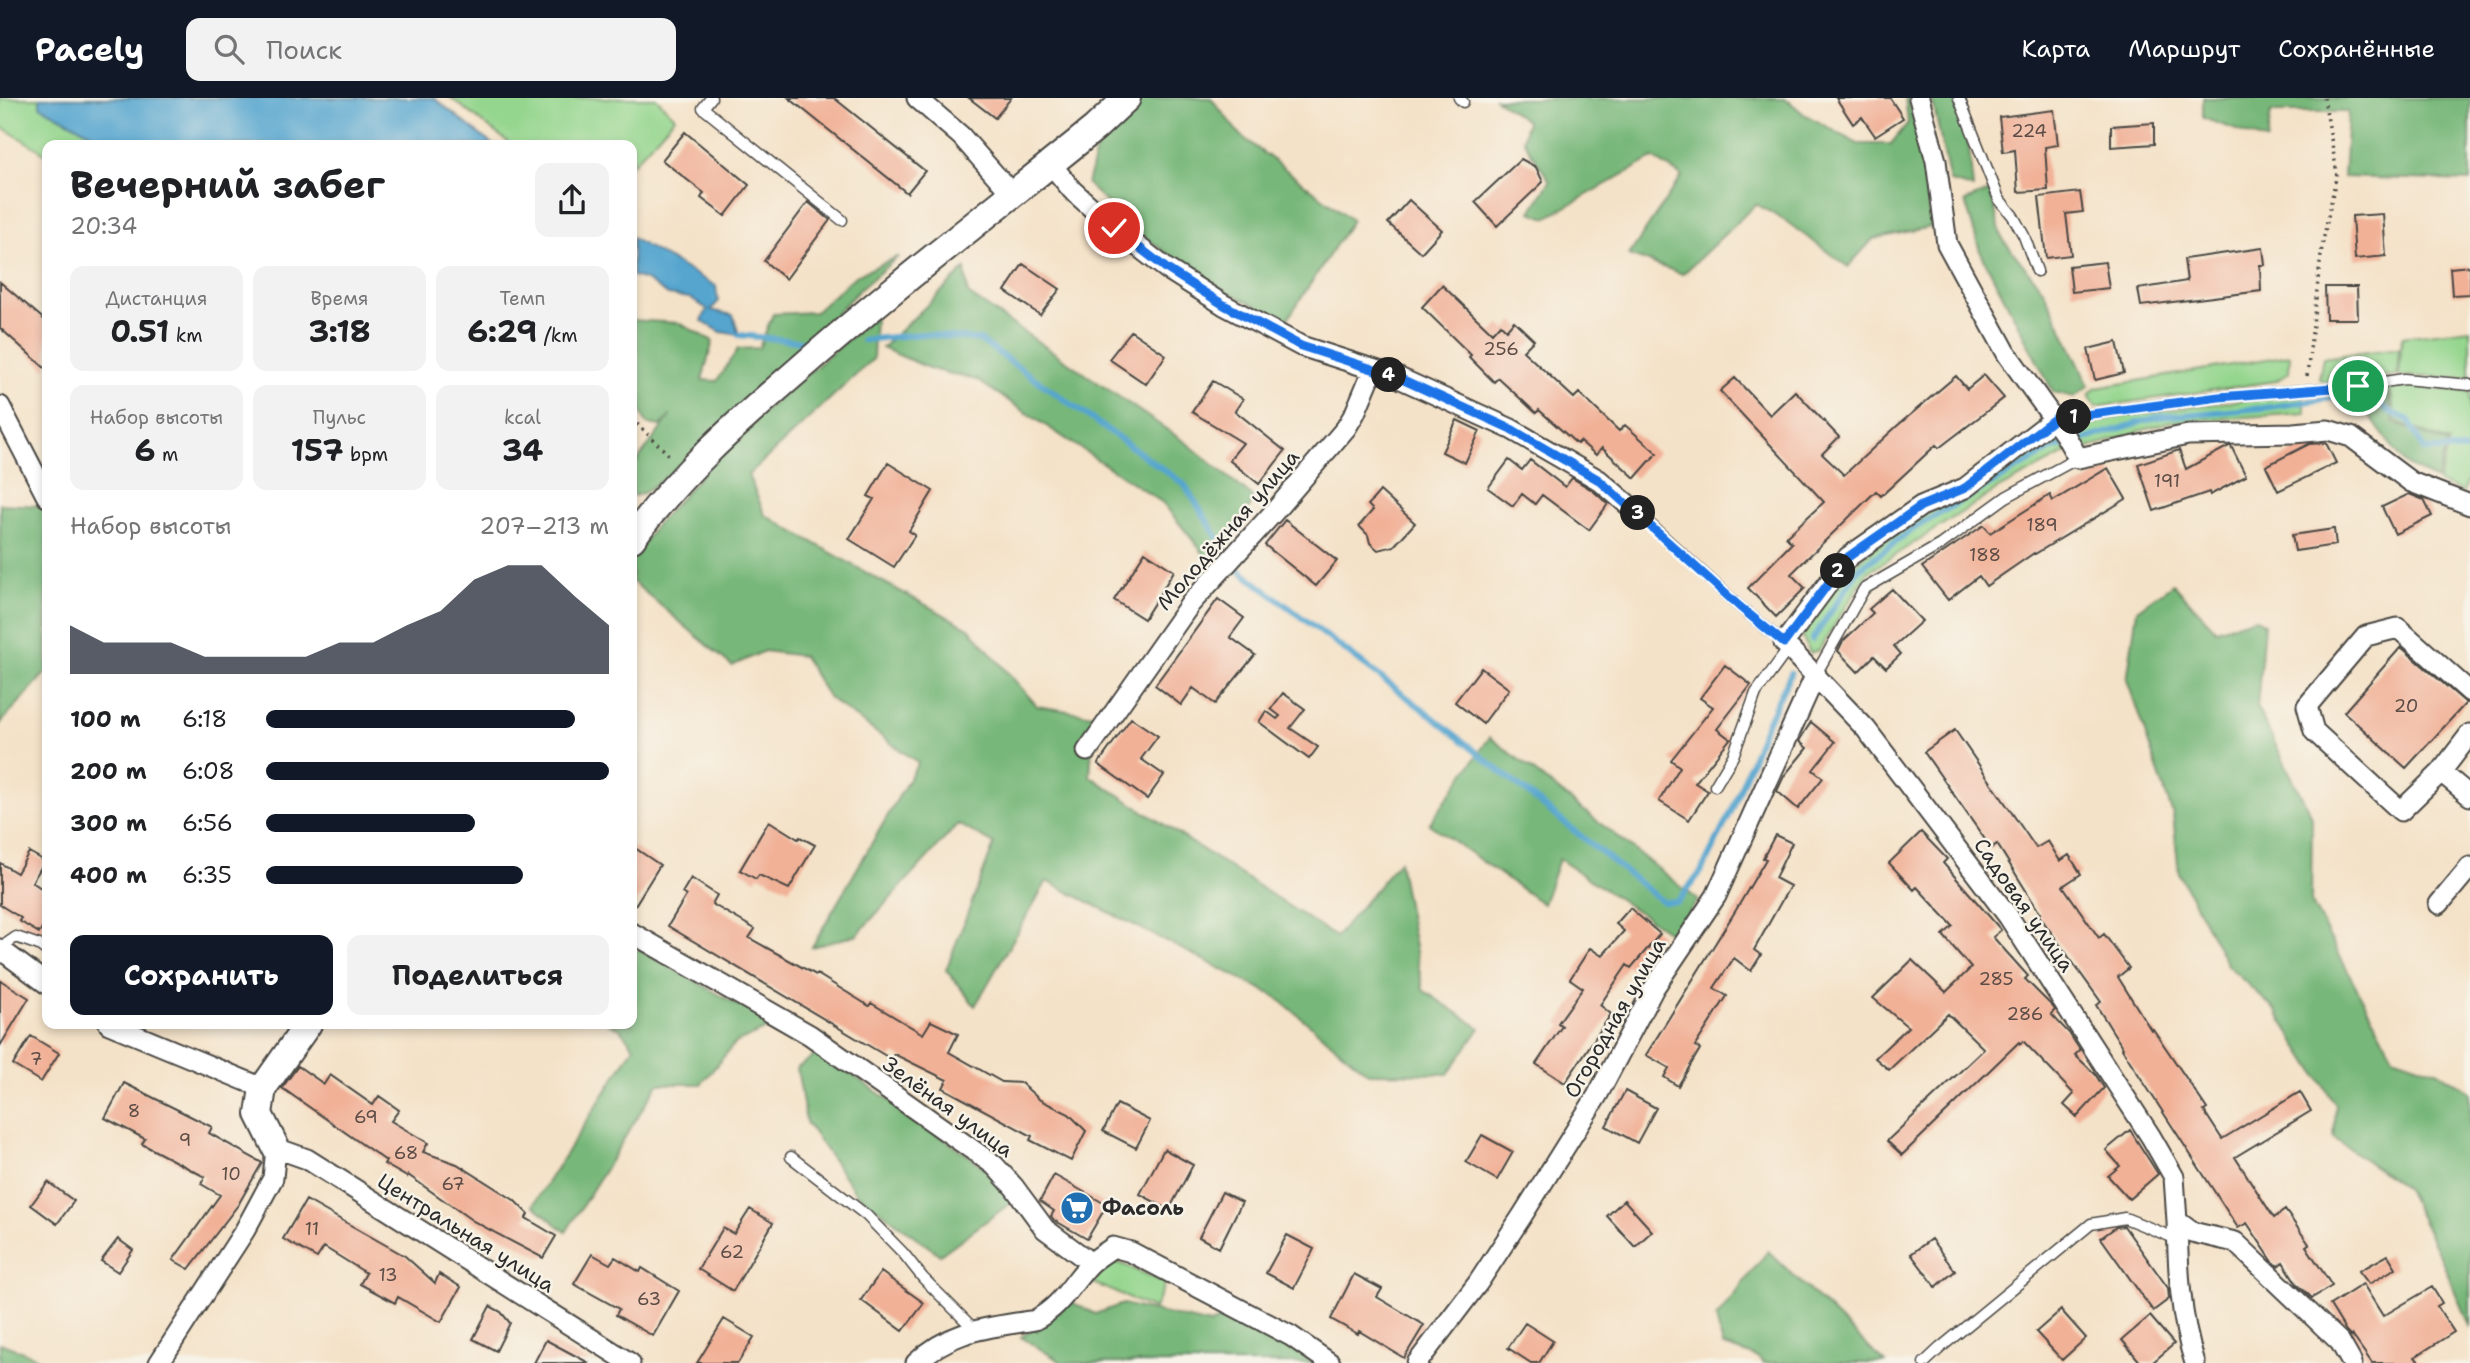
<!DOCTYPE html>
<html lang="ru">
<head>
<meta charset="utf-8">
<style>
  body { margin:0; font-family:"Shantell Sans",sans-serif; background:#f2f2f2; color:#202124; height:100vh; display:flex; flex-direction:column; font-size:26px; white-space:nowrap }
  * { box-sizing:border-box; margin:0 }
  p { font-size:23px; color:#757577 }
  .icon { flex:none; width:38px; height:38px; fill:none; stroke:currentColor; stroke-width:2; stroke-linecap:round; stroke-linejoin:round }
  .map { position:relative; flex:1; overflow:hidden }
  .panel { position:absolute; left:42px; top:42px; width:595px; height:889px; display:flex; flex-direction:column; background:#fff; border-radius:14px; box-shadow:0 4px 10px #0003 }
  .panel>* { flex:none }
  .pin { position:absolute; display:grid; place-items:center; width:60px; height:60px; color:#fff; margin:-30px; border:4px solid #fff; border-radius:50%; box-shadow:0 2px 7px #0007 }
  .km { position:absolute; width:35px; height:35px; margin:-18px; border-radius:50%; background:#222; color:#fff; font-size:19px; line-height:35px; text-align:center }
  .round { display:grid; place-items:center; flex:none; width:74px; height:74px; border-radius:14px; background:#f2f2f2 }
  .head { display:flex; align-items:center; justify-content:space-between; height:119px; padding:0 28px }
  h1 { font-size:38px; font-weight:700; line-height:52px }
  .stats { display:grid; grid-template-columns:repeat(3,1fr); gap:10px; height:119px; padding:7px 28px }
  .stats div { display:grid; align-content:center; border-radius:14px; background:#f2f2f2; text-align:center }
  .stats b { font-size:30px; font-weight:700 }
  .stats small { font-size:19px; font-weight:400 }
  .stats p { font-size:19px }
  .chart { height:196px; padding:14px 28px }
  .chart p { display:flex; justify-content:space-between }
  .chart svg { width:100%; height:126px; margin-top:7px; fill:#111827; opacity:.7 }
  .button { display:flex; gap:14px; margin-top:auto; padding:14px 28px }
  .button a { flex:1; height:80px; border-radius:14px; background:#111827; color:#fff; font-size:28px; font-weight:700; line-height:80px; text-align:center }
  .button a+a { background:#f2f2f2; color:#202124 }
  ul { padding:0 28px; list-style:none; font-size:23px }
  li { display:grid; grid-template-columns:112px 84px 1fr; align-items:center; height:52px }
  li i { height:18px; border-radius:9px; background:#111827 }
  header { display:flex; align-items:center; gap:42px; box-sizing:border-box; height:98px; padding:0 35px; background:#111827; color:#fff }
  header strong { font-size:33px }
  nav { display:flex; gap:38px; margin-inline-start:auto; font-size:24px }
  .search { width:490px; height:63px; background:#f2f2f2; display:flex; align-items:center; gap:18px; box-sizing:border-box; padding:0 24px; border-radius:14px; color:#757577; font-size:26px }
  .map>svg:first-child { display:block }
</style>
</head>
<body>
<header>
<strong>Pacely</strong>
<div class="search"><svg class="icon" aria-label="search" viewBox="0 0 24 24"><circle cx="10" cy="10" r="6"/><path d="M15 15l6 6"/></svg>Поиск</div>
<nav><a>Карта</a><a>Маршрут</a><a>Сохранённые</a></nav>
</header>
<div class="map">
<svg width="2470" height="1265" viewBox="0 0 2470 1265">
  <rect width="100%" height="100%" fill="#f7f3e8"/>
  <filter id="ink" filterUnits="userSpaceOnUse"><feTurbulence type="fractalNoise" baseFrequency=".0143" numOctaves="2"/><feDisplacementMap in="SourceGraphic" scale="14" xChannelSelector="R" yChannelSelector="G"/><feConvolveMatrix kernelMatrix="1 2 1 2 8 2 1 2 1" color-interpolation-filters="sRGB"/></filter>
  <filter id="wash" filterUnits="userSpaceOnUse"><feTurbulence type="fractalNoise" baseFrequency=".00686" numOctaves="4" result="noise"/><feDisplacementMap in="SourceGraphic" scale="28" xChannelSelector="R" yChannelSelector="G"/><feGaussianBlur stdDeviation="1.57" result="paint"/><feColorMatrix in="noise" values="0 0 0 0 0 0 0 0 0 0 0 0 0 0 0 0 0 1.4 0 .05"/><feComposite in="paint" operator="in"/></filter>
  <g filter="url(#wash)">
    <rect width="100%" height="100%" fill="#f4e2c8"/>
    <path fill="#94d68e" stroke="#60805c" stroke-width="2" d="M0,0h40l1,8 71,39h-65v13l-4,-6 -43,-26z
      M451,0h205l19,19 -43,48v-20h-120z
      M2470,231v49l-71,-2 3,-39z
      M2399,250l-2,27 -70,9 -8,-6 4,-20z
      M2290,257l-1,17 -13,9 -180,26 -7,-12 7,-7z
      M2389,287l81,7v84l-7,16 -25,-10 11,-40 -53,-21z
      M2286,296l17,1 3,18 -138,9 -83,27 -10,-22 41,-10z
      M2059,340l8,15 -69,36 -131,84 -48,77 -9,3 -8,-16c15,-20 33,-53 50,-70 39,-37 79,-55 124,-81 28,-16 54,-35 83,-48z
      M1110,1161l55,24 -11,26 -61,-26z"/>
    <path fill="#77b779" stroke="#517152" stroke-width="2" d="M1143,0h68l29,37 112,85 -65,100 -79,-37 -69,-50 -52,-49 12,-44z
      M1785,0l19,16 54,30h33l17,-21 -3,-25h3l16,58 7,71 -58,12 -25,28 -61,-45 -31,-18 -73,70 -54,-19 53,-79 -29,-18 -107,60 -15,-6 19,-31 -27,-41 4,-19 -31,-22z
      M1932,0h22l15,49 4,41 -23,-6z
      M2203,0h267v83l-126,-4 4,-65h-77l-4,29 -64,-23z
      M1990,93l12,47 42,53 45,95 -15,11 -21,-5 -73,-141 -15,-50z
      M899,158l-39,33 -162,166 -55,38 -9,3 -2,-2v-26l39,-53 -10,11 -14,-2 -15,-31v-73l47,3 34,18 -11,39 15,1 21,-32 21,-1 14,-34 42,-2 40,-36z
      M965,171l3,25 220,150 67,55 -43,65 -49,-61 -186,-123 -46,-11 -49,-21z
      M875,218l-2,43 -125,116 17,40 118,67 86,46 68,78 57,9 -4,61 246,161 63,-76 24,129 57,38 -32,46 -80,-1 -93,-77 -228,-115 -72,125 -29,-36 48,-126 -36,-20 -101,111 -45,12 106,-184 -89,-65 -26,-42 -39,-5 -32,15 -100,-85v-22l24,-34 84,-93z
      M2387,288l7,37 53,20 -11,37 -31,-16 -35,-47 -2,-27z
      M0,406l42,2 5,5v160l-47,53z
      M2173,486l43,46 39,-12 9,6 -7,84 55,109 -1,85 82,154 44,15 33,21v236l-28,-68 -36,-71 -72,-51 2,-33 -61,-95 -48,-45 -48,-91 -6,-59 -46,-135 10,-70z
      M1490,639l208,163 -25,35 -114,-76 -16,45 -114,-80z
      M632,848l124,69 13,13 -34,15 -34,41h-43l-92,148 -33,-27 101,-158 -15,-19 -11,-4h24z
      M820,954l163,114 33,33 -76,56 -84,-62 -50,-71 -9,-54z
      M1768,1153l117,112h-121l-7,-6 -34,-11 -7,-28z
      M1071,1204l24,12 28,-10 87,20 23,-10 43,24 38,25h-251l-42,-26z
      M0,1245l36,14 7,6h-43z"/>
    <path fill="#54a5cf" stroke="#40687d" stroke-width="2" d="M40,0h394l59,47h-381l-72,-39z
      M632,140l84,48 2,16 -7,8 22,5 6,20 -18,-3 -19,-11 5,-12 -17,-11 -22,-3 -22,-15 -14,-4z"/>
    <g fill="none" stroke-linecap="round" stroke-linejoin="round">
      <path stroke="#54a5cf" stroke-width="6" d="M739,237l68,7
        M863,242l59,-6 58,6 204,144 42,67
        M1238,471l191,145 234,188h14l24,-30 31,-62 31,-79 28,-58
        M1812,542l47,-71 57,-42 134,-77 107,-33 107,-9 80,-12h26l20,16 19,8 15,30h46"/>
    </g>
    <g id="blocks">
      <path fill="#f1b197" d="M789,0h45l91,73 -18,22z
        M969,0h42l-16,20z
        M1836,0h54l13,20 -28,18 -13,-19 -9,7z
        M2054,12l4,35 -13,2 3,43 -30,2 -3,-42 -12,2 -4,-35z
        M2154,25v21l-43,3v-21z
        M685,34l64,53 -24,31 -24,-18 3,-5 -42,-33z
        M1521,61l15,8 7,15 -46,44 -22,-24z
        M2080,94l3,20 -17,2 5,41 -25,3 -7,-61z
        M1409,102l33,30 -21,23 -33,-30z
        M808,104l22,18 -44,59 -22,-18z
        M2383,116l3,42 -31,3 -3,-43z
        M2263,150l2,17h-5l1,26 -120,15 -3,-17 49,-8 -3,-22z
        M2105,164l4,26 -37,4 -3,-26z
        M1023,166l37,25 -20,26 -35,-24z
        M2470,168v28l-18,1 -2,-27z
        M0,184l47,40v48l-47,-42z
        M1442,187l50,48 8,-9 6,6 8,-9 20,19 -11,11 51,47 5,-5 40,38 6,-6 32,28 -22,25 -33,-30 -6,7 -16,-14 -3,3 -38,-34 -3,3 -38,-35 -4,4 -25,-25 2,-2 -49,-48z
        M2325,189h32l1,32h-32z
        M1131,233l35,24 -20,29 -37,-25z
        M2117,244l7,31 -29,7 -7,-31z
        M1984,277l20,23 -65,50 -3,-3 -55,51 -5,-5 -85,83 14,14 -29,29 -28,-29 44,-45 -6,-6 38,-35 -104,-111 15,-13 35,37 25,-24 44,46 -17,17 22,21 53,-49 59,-50 11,13z
        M1213,283l30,18 -8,12 50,40 -26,33 -30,-24 14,-17 -51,-31z
        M1457,322l23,11 -15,32 -23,-11z
        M2326,345l10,20 -58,28 -12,-25 43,-22z
        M2229,348h2l15,30 -36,19 -1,-3 -55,19 -16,-47 41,-14 7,19z
        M1509,362l13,10 8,-10 35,27 7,-9 20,12 16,14 -19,26 -47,-35 -7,9 -13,-10 -9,12 -25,-18z
        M888,365l45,28 -24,40 6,4 -21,32 -45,-28 25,-40 -6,-3z
        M2108,370l18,31 -91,55 -1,-1 -48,33 -7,-10 -31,24 -26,-33 62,-42 6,8 60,-38 3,6z
        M1380,393l35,32 -21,23 -16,4 -8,-7 -2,-8 -9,-9 14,-16 -5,-5z
        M2409,396l15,6 8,16 -37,18 -13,-27z
        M1285,422l52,41 -21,25 -51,-41z
        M2334,431l2,16 -41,6 -3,-16z
        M1145,454l29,19 -30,48 -30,-19z
        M1892,491l30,32 -28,25 7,8 -15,14 -12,-12 -16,16 -20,-21 5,-10 30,-28 -4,-4z
        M1218,501l26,19 -14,19 25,18 -40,49 -22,-16 -12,17 -26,-20z
        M2401,549l65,56 -60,65 -62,-56z
        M1725,567l26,20 -34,44 13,10 -35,44 13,8 -19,29 -30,-19 21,-34 -9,-7 42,-53 -13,-9z
        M1481,570l28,21 -26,35 -28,-22z
        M1283,595l22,16 -15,19 28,19 -9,12 -50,-37 7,-11 11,8 3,-3 -9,-7z
        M1131,620l27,18 -17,23 23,16 -17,24 -49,-35z
        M1811,624l24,20 -22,28 10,8 -25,31 -21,-18 7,-15 23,-28 -8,-7z
        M1955,632l81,118 12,-7 12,20 9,-6 12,19 -18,12 36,52 5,-4 25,34 -11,9 33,53 2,-1 54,80 -3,2 18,28 78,-47 11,19 -76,46 39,61 11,-8 24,34 -3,2 26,40 -20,12 -15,-14 -14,-22 -5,4 -5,-4 -26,-39 -9,5 -116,-179 1,-1 -27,-43 5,-3 -63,-88 2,-1 -43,-69 -6,4 -67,-96z
        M769,723l29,18 2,-2 15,8 -26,44 -30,-14 -3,4 -16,-9z
        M1921,734l26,27 -4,4 58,67 -8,7 35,39 -3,3 28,28 2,3 -4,4 18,19 11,17 -5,5 20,19 9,14 -27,29 -13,-12 10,-11 -51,-53 -3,3 -1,-2 -117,113 -15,-14 97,-92 -36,-35 -59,56 -14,-12 33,-31 -35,-29 39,-38 34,32 25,-24 -28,-33 10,-9 -36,-39 -3,3 -25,-27z
        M1775,737l17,8 -17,35 15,8 -36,64 7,5 -10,16 -17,-13 -20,30 13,8 -32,50 5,3 -22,37 -14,-9 5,-9 -23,-13 90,-145 30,-51 -3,-1z
        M632,748l28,19 -28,45z
        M29,754l16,9 -13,21 15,10v41l-6,-3 -2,3 -20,-12 2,-3 -21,-13v-42l17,10z
        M691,780l26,17 -5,9 43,25 -6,9 67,37 1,-1 52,32 2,-3 52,31 8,-13 27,13 -9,18 53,30 19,1 19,17 29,14 17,17 -15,30 -41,-21 2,-4 -89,-48 4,-8 -53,-26 -3,5 -223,-133 18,-30 -4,-3z
        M1630,810l30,26 -29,34 -4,-3 -27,40 11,9 -46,69 -29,-19 26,-38 -4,-3 25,-35 -13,-9 20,-31 12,8 22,-25 -8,-7z
        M0,882l29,18 -29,48z
        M31,938l28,17 -18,29 -28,-17z
        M298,968l26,18 6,-9 43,30 6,-9 20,14 -8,11 37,22 -5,9 34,12 57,36 14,14 -2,4 30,18 -13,22 -70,-37 -65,-46 -1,2 -23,-13 2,-3 -104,-73z
        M124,985l88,44 -3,6 53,30 -24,42 -49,64 -16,-9 47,-65 -19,-11 4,-7 -63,-33 3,-5 -40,-21z
        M1625,993l31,17 -19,35 -31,-17z
        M1117,1006l33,17 -14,27 -33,-17z
        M2130,1032l28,44 -29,25 -21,-23 12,-10 -14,-16z
        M1482,1037l31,17 -16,28 -31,-18z
        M1164,1051l29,16 -24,45 -29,-16z
        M1054,1077l53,30 -20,34 -33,-19 -3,-4 3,-5 -14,-10z
        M48,1084l26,19 -17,23 -26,-19z
        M1222,1094l20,10 -23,46 -20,-11z
        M306,1102l99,56 30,27 4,-9 22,13 -20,35 -43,-25 -3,6 -35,-19 6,-11 -42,-26 -7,11 -34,-19z
        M1624,1102l28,31 -17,16 -28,-31z
        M750,1111l23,14 -40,68 -35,-22 25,-41 11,6z
        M2124,1128l44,62 1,11 -16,12 -52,-73 15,-11z
        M1287,1137l27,14 -20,39 -28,-15z
        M118,1141l15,11 -15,22 -17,-11z
        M1931,1141l24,32 -19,16 -25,-33z
        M592,1156l18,10 5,-7 25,15 2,-4 37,23 -26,45 -37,-21 3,-6 -45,-25z
        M2388,1157l8,13 -27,16 -10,-13z
        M881,1174l43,31 -21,28 -42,-31z
        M1354,1176l28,15 -5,8 47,28 -20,33 -45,-27 -1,3 -27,-15z
        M2363,1186l20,32 49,-29 10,16 -5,3 17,26 -39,25 5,6h-48l-20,-28 -1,1 -5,-5 -16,-26z
        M490,1208l11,6 9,11 -14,28 -23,-12z
        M2061,1212l25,28 -24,22 -26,-28z
        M2150,1218l24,28 -22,19h-11l-19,-23z
        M724,1221l30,18 -16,26h-41z
        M1525,1225l28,18 -14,22h-8l-23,-15z
        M546,1242l43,23h-55z"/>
    </g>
  </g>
  <g filter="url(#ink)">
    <use href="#blocks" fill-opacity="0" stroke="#494643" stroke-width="2"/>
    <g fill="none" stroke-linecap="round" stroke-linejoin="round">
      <defs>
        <path id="lane" d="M711,0l-8,10 139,112
          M1459,0l4,4
          M1959,0l40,101 14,17 11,20 13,35
          M2054,321l165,-22 139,-11 46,-7 66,6
          M1640,417l100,92 44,36
          M1816,576l48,-85 76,-44 66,-48 72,-39
          M1715,688l18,-30 23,-63 33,-45
          M0,850l16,-11 23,8 8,6
          M791,1059l75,58 38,39 19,24 52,52
          M1924,1265l16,-15 151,-124 34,-6 52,21"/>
        <path id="street" d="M917,0l44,38 51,58
          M1919,0l17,63 11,83 60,110 58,81 13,23 110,-23 105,-2 35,-3 23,7 60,45 59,23
          M1051,66l21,26 42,38 53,41 57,36 77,41 96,31 114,52 88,51 41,35
          M0,308l47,91
          M2054,321l-89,69 -44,18 -73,51 -64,86 82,86 142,187 143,221 23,40 3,44 15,11 43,10 105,100 12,21
          M2470,594l-72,-64 -32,8 -59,70 7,25 87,80 40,-39 29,-38
          M1087,653l104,-148 83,-91 72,-84 9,-15 18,-43
          M2441,674l29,24
          M2439,806l31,-37
          M632,835l178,102 184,130 20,22 31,42 46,34
          M0,851l47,35
          M109,926l154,64
          M2177,1123c1,48 3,96 18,142
          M159,1265l86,-133 28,-52 3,-30 31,11 323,204
          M916,1265c35,-34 73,-35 119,-43 28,-15 35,-35 55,-56 6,-6 15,-11 23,-17l18,5 160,84 39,27
          M1417,1265l61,-80 44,-67 75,-120 57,-108 62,-92 100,-222"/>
        <path id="secondary" d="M632,441c45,-63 105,-116 163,-166 97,-85 200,-164 300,-245l32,-30
          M276,1050l-17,-34 4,-26 45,-64"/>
      </defs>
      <use href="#lane" stroke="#494643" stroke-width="13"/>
      <use href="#street" stroke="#494643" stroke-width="23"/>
      <use href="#secondary" stroke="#494643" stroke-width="30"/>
      <path stroke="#494643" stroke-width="3.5" stroke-dasharray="2 5" stroke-linecap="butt" d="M2307,278l15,-130 15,-73 -13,-75
        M632,321l40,39"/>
      <use href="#lane" stroke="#fff" stroke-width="10"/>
      <use href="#street" stroke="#fff" stroke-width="19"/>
      <use href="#secondary" stroke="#fff" stroke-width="26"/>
    </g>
  </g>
  <g fill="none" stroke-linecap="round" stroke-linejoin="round" filter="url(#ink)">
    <defs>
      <path id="route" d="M1114,130l53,41 57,36 77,41 96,31 114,52 88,51 141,127 44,36 64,-86 73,-51 44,-18 89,-69 165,-22 139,-11"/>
    </defs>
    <use href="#route" stroke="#fff" stroke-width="14"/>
    <use href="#route" stroke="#1a73e8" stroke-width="9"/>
  </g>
  <defs>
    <symbol id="supermarket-disc" viewBox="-11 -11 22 22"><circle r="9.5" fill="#1f6fb2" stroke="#f7f3e8"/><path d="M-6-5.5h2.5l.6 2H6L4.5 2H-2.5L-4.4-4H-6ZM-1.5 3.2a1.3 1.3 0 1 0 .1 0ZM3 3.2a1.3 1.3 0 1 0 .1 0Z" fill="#fff"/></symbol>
  </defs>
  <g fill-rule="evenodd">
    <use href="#supermarket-disc" x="1058" y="1091" width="38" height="38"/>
  </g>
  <g text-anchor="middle" stroke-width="5" stroke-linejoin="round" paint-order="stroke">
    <g font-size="18" fill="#5c4c46">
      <text x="2029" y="39">224</text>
      <text x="1501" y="257">256</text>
      <text x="2167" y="389">191</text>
      <text x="2042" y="433">189</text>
      <text x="1985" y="463">188</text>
      <text x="2406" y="614">20</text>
      <text x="1996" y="887">285</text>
      <text x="2025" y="922">286</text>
      <text x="36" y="967">7</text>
      <text x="134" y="1019">8</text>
      <text x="366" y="1025">69</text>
      <text x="185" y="1048">9</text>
      <text x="406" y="1061">68</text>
      <text x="231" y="1082">10</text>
      <text x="453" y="1092">67</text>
      <text x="312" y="1137">11</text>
      <text x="732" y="1160">62</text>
      <text x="388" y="1183">13</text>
      <text x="649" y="1207">63</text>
    </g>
    <g font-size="21" fill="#2b2b2b" stroke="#f7f3e8">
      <text transform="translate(1228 432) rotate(-49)" y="7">Молодёжная улица</text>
      <text transform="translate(2024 807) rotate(55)" y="7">Садовая улица</text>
      <text transform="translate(1615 920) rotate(-60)" y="7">Огородная улица</text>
      <text transform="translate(948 1009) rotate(36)" y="7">Зелёная улица</text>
      <text transform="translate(466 1135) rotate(32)" y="7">Центральная улица</text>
    </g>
    <g font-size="21" font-weight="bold" fill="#2b2b2b" stroke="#f7f3e8" text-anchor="start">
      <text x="1102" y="1117">Фасоль</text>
    </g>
  </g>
</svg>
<div class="pin" style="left:2358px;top:288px;background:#1e9e55"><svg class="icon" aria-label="arrive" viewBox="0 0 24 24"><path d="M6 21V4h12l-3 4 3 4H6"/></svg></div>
<div class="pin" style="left:1114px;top:130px;background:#d93025"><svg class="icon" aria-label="check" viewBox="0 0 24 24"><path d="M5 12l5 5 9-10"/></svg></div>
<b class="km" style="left:2074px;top:319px">1</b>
<b class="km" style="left:1838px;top:473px">2</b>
<b class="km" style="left:1638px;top:415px">3</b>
<b class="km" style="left:1389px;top:277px">4</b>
<section class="panel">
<div class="head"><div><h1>Вечерний забег</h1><p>20:34</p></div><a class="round"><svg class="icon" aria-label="share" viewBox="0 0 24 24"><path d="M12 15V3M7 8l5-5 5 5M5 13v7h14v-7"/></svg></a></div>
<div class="stats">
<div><p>Дистанция</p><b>0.51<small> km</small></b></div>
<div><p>Время</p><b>3:18</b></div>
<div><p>Темп</p><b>6:29<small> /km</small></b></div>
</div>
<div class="stats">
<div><p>Набор высоты</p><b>6<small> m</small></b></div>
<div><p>Пульс</p><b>157<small> bpm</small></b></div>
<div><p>kcal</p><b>34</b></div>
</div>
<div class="chart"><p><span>Набор высоты</span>207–213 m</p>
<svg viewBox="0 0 160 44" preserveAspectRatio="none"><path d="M0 44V27L10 33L20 33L30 33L40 38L50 38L60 38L70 38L80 33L90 33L100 27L110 22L120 11L130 6L140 6L150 17L160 27V44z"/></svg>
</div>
<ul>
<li><b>100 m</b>6:18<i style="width:90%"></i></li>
<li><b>200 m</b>6:08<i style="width:100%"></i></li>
<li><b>300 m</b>6:56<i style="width:61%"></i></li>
<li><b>400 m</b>6:35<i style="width:75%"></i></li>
</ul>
<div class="button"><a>Сохранить</a><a>Поделиться</a></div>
</section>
</div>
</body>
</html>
